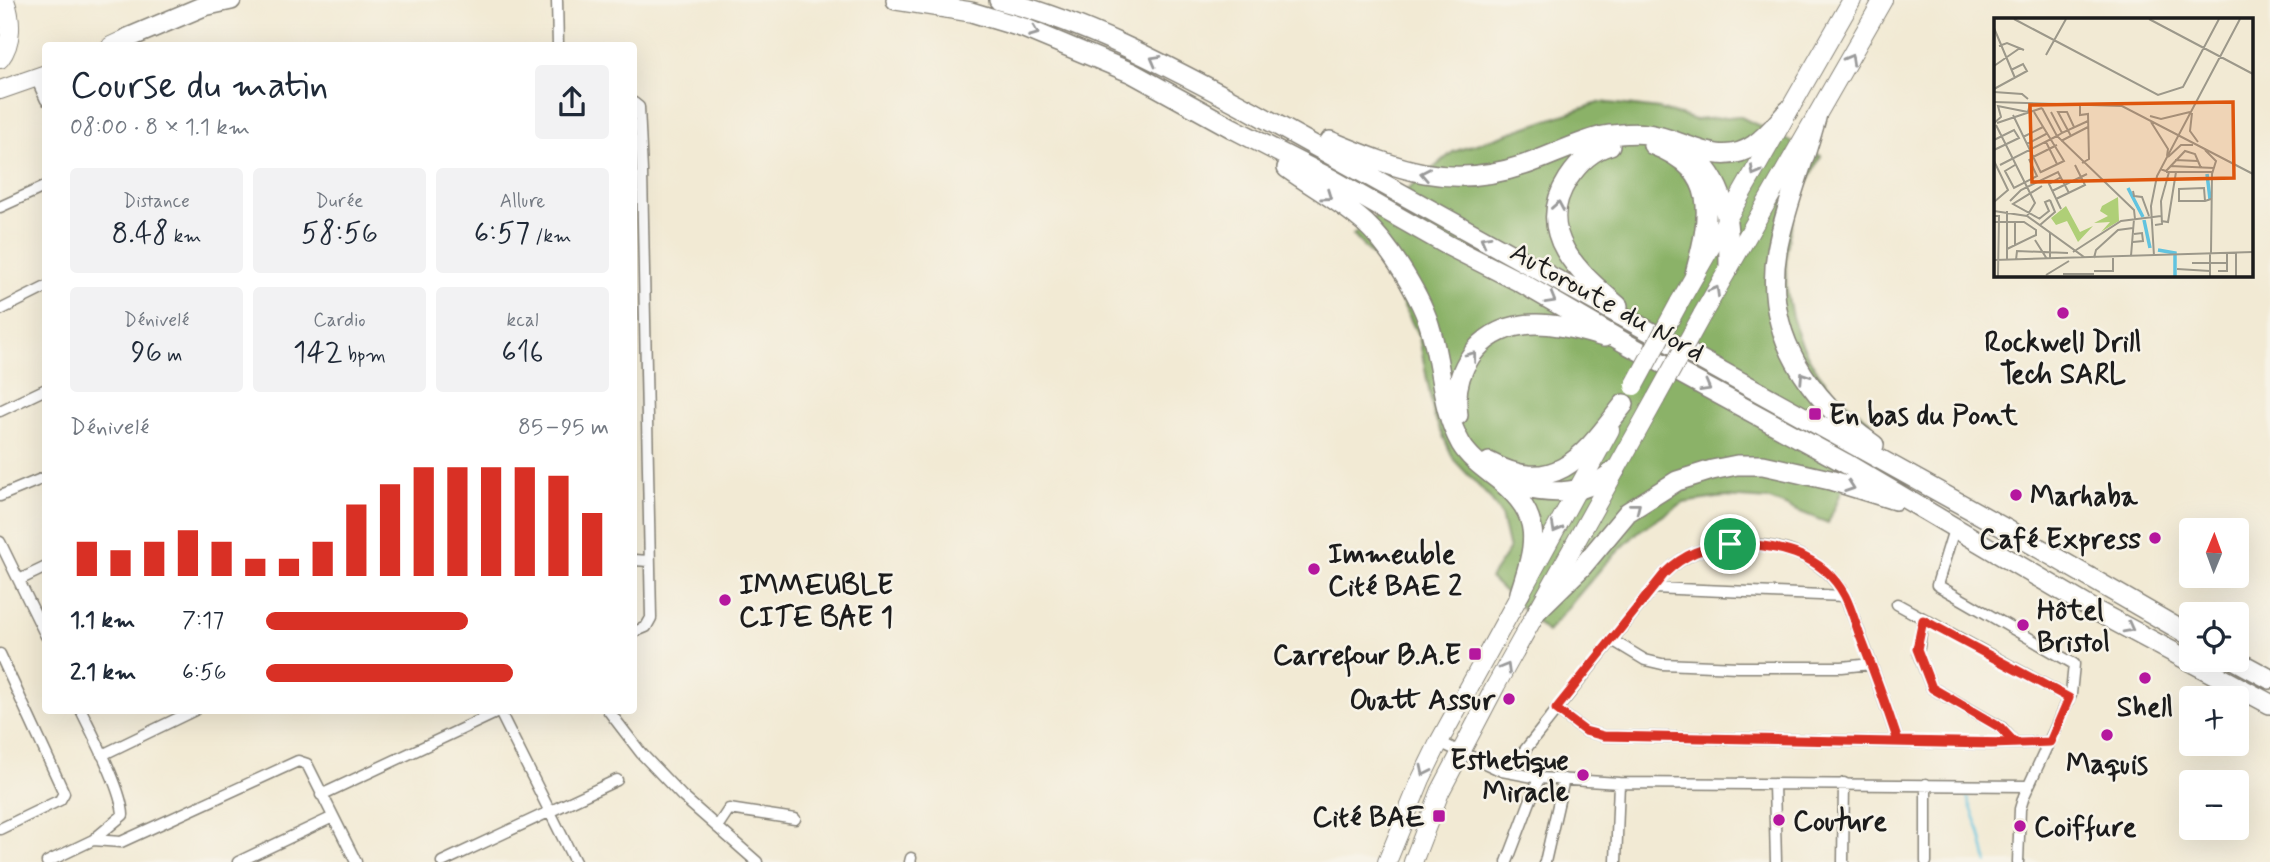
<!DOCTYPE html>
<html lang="fr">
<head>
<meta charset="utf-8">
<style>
  body { margin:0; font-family:Mynerve,sans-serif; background:#f2f2f3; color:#1f2937; height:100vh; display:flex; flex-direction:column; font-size:26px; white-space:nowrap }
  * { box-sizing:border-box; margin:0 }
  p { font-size:23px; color:#747a83 }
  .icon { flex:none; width:38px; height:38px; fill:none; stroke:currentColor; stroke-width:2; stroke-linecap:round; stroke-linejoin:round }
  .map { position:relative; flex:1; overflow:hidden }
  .side { position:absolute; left:42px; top:42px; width:595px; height:672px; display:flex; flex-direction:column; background:#fff; border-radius:7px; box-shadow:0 7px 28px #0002 }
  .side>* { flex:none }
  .needle { width:46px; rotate:1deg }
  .buttons { position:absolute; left:2179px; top:518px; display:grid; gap:14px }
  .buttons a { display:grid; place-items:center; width:70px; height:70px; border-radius:7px; background:#fff; box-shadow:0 7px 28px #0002; font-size:35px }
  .pin { position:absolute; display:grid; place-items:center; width:60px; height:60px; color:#fff; margin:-30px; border:4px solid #fff; border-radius:50%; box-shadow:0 2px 7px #0007 }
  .round { display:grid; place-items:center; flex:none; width:74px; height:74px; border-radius:7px; background:#f2f2f3 }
  .head { display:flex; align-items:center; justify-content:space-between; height:119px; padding:0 28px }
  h1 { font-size:38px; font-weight:600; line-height:52px }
  .stats { display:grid; grid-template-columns:repeat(3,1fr); gap:10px; height:119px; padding:7px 28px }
  .stats div { display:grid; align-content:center; border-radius:7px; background:#f2f2f3; text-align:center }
  .stats b { font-size:30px; font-weight:600 }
  .stats small { font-size:19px; font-weight:400 }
  .stats p { font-size:19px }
  .chart { height:196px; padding:14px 28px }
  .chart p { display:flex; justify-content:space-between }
  .chart svg { width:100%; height:126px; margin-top:7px; stroke:#d93025; stroke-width:6 }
  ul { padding:0 28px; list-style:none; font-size:23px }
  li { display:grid; grid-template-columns:112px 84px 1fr; align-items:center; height:52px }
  li i { height:18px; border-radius:9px; background:#d93025 }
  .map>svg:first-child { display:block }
</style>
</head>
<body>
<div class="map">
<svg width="2270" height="862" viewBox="0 0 2270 862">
  <rect width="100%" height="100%" fill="#f7f3e8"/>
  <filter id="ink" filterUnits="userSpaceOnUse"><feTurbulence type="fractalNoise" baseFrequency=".0143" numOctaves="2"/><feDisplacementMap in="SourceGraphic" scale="14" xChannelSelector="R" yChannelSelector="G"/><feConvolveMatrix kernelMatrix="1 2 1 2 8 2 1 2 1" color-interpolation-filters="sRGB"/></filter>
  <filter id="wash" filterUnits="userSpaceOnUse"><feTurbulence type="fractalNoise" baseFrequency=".00686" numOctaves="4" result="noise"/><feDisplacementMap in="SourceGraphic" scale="28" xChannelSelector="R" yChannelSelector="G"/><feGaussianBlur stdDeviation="1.57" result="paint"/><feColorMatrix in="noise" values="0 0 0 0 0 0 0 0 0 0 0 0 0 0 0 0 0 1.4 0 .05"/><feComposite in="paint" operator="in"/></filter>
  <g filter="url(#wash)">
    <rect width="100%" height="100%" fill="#f2ead4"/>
    <path fill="#8bb268" stroke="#546742" stroke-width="2" d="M1601,102l58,7 37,11 43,-4 82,40c-7,14 -15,29 -21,44 -28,66 -14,143 37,194 10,10 23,19 34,28l-43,101 -58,-23 -46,-3 -41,6 -44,28 -35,34 -57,67 -57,-54 19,-28 -8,-35 -12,-18 -35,-37 -20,-44 -15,-79 -31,-64 -35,-38 100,-83z"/>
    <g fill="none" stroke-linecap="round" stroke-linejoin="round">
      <path stroke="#61c3df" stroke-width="2.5" d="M1965,791l15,40 7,31"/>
    </g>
  </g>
  <g filter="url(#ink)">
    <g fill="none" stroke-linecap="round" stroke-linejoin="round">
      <defs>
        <path id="minor" d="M557,0l1,46
          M36,78l10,22
          M634,103l5,4 3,65 9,446 -5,9 -12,5
          M0,207l46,-21
          M0,310l46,-23
          M0,411l46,-22
          M0,496l46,-19
          M1955,526l-18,59 137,79 -3,30 -47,102 -4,13 -2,53
          M0,542l46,94
          M634,560l15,1
          M19,580l27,-13
          M1653,588l192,8
          M1897,604l172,94
          M1923,620l-5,33 14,35 70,40 13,15
          M1612,640l33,20 17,4 76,3h104l29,-3
          M0,654l64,139 -4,7 -60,29
          M1556,709l29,22 19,5 387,8 59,-2
          M499,710l76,152
          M608,710l33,43 41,43 75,66
          M1439,742l63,29 19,-16 144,-182c22,-22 48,-29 78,-29 40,0 81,14 101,51 8,15 13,33 20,50 12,32 23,64 34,96
          M102,755l93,-45
          M1502,771l37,7 80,5 409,3
          M1774,784l2,78
          M1926,784v78
          M321,795l179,-84
          M717,827l12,-18 66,10
          M93,840l28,2 177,-81 9,3 49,98
          M47,862l46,-22 30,-25c-1,-25 -30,-80 -42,-105
          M238,862l95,-45
          M442,862l175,-82
          M910,862l1,-4
          M1507,862l32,-84
          M1545,862l19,-83
          M1616,862l3,-79
          M1843,862l1,-79"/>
        <path id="primary" d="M111,46l17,-8
          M0,59c13,-17 12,-40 5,-59
          M0,90l46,-16
          M1679,303l173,-303
          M1702,315l181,-315
          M1387,862l34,-83 18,-37 171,-312
          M1413,862l27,-70 56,-107 160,-287"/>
        <path id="motorway" d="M896,0l75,12 53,16 108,45 100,55 101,52 116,66 71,36 105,61 220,120 251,148 174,93
          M999,0c90,23 170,67 251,110l756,419 185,107
          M128,38l76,-32 27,-6
          M1816,118c-12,45 -31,88 -39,133 -14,83 32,149 97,194
          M1330,141c70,29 119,49 194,24 25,-8 62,-27 86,-30 12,-1 25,-3 37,-1 35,4 72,36 107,11 13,-9 23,-22 34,-34
          M1610,145c-18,5 -32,19 -42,34 -35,54 11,94 50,127
          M1653,145c68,26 57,72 42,129
          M1687,150c40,32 42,69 42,117
          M1287,168c25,18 55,34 78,55 24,22 58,76 66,108 11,37 10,78 30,113 9,15 24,25 38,36 45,36 37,64 21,113
          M1458,415c-7,-44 20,-84 65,-90 26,-4 56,5 81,12
          M1489,462c68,37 97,-10 135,-58
          M1503,482c41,13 79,17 113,-13
          M1538,610l44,-43 46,-55 49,-31 35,-11 25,-5h26l67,15 65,20
          M2235,660l35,19"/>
      </defs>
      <use href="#minor" stroke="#878378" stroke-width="13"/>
      <use href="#primary" stroke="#878378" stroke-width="20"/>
      <use href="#motorway" stroke="#878378" stroke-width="22"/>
      <use href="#minor" stroke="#fff" stroke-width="10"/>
      <use href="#primary" stroke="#fff" stroke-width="18"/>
      <use href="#motorway" stroke="#fff" stroke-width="19"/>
      <defs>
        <path id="primary-bridge" d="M1634,386l45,-83
          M1656,398l46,-83"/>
      </defs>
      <use href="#primary-bridge" stroke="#878378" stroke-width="20" stroke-linecap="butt"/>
      <use href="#primary-bridge" stroke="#fff" stroke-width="18"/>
    </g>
    <defs><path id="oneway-chevron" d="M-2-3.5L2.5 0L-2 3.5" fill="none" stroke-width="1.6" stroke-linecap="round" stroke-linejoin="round" transform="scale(1.75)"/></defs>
    <g stroke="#999">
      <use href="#oneway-chevron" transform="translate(1034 32) rotate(21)"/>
      <use href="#oneway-chevron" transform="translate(1850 59) rotate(-61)"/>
      <use href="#oneway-chevron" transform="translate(1155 60) rotate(-151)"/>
      <use href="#oneway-chevron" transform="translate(1755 171) rotate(119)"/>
      <use href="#oneway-chevron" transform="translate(1425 174) rotate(-169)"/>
      <use href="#oneway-chevron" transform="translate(1327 196) rotate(35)"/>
      <use href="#oneway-chevron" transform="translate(1558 206) rotate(-80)"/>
      <use href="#oneway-chevron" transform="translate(1485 240) rotate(-151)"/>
      <use href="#oneway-chevron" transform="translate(1715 291) rotate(-60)"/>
      <use href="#oneway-chevron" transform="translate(1551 299) rotate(30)"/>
      <use href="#oneway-chevron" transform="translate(1472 356) rotate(-52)"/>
      <use href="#oneway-chevron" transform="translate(1804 377) rotate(-123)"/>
      <use href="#oneway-chevron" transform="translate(1706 387) rotate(29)"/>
      <use href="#oneway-chevron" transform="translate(1850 487) rotate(19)"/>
      <use href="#oneway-chevron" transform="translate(1636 507) rotate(-38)"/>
      <use href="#oneway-chevron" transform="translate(1556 528) rotate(119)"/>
      <use href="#oneway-chevron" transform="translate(2129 628) rotate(28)"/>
      <use href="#oneway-chevron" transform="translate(1506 668) rotate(-60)"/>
      <use href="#oneway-chevron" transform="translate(1425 771) rotate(116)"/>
    </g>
  </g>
  <g fill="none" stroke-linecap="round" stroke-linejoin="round" filter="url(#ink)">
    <defs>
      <path id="route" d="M1730,544c-26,3 -46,10 -65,29l-109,136 29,22 19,5 387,8 59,-2 19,-44 -146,-78 -6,29 15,39 69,40 14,15 -117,-2c-11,-33 -23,-67 -36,-100 -6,-15 -10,-31 -17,-45 -23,-44 -71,-52 -115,-52"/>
    </defs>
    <use href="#route" stroke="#fff" stroke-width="14"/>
    <use href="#route" stroke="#d93025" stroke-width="9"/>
  </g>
  <g fill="#b5179e" stroke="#f7f3e8" stroke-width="2.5">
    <circle cx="2063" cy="313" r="7"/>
    <rect x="1808" y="407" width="14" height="14" rx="3.5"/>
    <circle cx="2016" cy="495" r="7"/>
    <circle cx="2155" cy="538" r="7"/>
    <circle cx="1314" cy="569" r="7"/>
    <circle cx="725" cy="600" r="7"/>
    <circle cx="2023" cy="625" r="7"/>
    <rect x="1468" y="647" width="14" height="14" rx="3.5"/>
    <circle cx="2145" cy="678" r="7"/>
    <circle cx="1509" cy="699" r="7"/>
    <circle cx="2107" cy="735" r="7"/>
    <circle cx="1583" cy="775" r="7"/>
    <rect x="1432" y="809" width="14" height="14" rx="3.5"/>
    <circle cx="1779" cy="820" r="7"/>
    <circle cx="2020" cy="826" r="7"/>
  </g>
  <g text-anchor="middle" stroke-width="5" stroke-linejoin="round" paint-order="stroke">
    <g font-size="28" fill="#1c1c1c" stroke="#f7f3e8">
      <text transform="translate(1608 301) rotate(29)" y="10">Autoroute du Nord</text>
    </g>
    <g font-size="28" font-weight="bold" fill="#1c1c1c" stroke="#f7f3e8" text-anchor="start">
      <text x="2063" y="351" text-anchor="middle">Rockwell Drill<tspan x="2063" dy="32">Tech SARL</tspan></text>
      <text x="1829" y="424">En bas du Pont</text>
      <text x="2030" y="505">Marhaba</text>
      <text x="2141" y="548" text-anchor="end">Café Express</text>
      <text x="1328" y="563">Immeuble<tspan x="1328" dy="32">Cité BAE 2</tspan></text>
      <text x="739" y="594">IMMEUBLE<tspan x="739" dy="32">CITE BAE 1</tspan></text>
      <text x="2037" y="619">Hôtel<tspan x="2037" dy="32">Bristol</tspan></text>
      <text x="1461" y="664" text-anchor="end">Carrefour B.A.E</text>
      <text x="1495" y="709" text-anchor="end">Ouatt Assur</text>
      <text x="2145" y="716" text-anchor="middle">Shell</text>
      <text x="1569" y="769" text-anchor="end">Esthetique<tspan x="1569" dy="32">Miracle</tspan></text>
      <text x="2107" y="773" text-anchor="middle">Maquis</text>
      <text x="1425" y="826" text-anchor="end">Cité BAE</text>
      <text x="1793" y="830">Couture</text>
      <text x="2034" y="836">Coiffure</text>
    </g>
  </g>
  <g transform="translate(1994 18)">
    <rect width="259" height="259" fill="#f2ead4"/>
    <path d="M124,179l1,24 -18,11 9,-10 -16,1 14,-7 -8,-5 2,-5zM72,188l14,26 13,-6 -15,16 -11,-21 -11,4 -5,-7z" fill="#afcf77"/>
    <path fill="none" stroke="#61c3df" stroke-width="3.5" d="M213,156l3,25M134,170l15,29M150,202l6,28M164,232l17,3v23"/>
    <path fill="none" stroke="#9c988a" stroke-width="2" d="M20,1l144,76 25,-8 36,-68M155,1l104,55M0,10l21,50M5,28l8,-3 17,7M52,37l20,-36M0,48l26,-18M0,71l33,-18 -4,-7 -12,6M0,74l28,2 6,5M0,84l128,4 131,68M86,87v10l8,-1 1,45 -7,4M40,94l30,49 -23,11M57,94l11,21 26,-12M198,95l-2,18 8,11M19,97l28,58M156,98l11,3 29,-7M157,104l17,27 -1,7M0,105l7,-6 -3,-11 30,6 2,-8M3,105l45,-15M2,107l39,78 -8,13M68,115l-5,3 77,74 1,9M77,118l-13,-24h9l7,15M29,119l20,-10M0,122l20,-10 5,8 -25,12M67,123l27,-14M52,124l11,22M33,126l21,-11M211,132l11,11 -4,13 -1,79M39,139l24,-12M174,139l13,-12h12M181,142l23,1M0,143l14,29 -14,12M6,147l57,-29 -15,-28M21,147l-10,6 9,17 23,-12 -8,-17M176,148l44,2M166,151l6,2 19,-20 10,3 6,14M172,154h46M58,173l35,-17M139,173l1,5 8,1 7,19M62,181l29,-14 -10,-20M16,183l11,-11 37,-18 11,21M211,183l-1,-13 -25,1v12h26l6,-2M67,191l-12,-25 12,-7M0,193l33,5 57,41M13,193v49M0,198h5l-1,60M45,201l10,-8 -4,-9 5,-2M46,201l-27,-15 29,-18M167,203l7,1 8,-50M0,204h30l12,8v5l-29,14M46,207l15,-13 -5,-12M161,207l7,-1 -1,-23 8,-29M41,222l12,19M139,224l10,-1 -1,-8 -8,1M21,227v-23M79,234l48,-31 40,-5M242,235v23M216,236v22M137,238l3,-37M160,238l-3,-50 6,-30 83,-157M100,240l2,-8 22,-20 15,-2M56,241v-26M0,242l259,-8M22,242l1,-9 51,2M198,245h35M183,251l33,2M100,253h19v-13M224,253h9v-18M69,256h31M52,257l23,-14"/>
    <path fill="#de560d" fill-opacity="0.15" stroke="#de560d" stroke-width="3.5" d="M239,84l1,76 -202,4 -2,-77z"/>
    <rect width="259" height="259" fill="none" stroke="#1c1c1c" stroke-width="3.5"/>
  </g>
</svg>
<div class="buttons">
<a><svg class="needle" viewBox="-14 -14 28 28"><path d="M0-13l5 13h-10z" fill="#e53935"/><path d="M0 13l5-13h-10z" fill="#747a83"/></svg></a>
<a><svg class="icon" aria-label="locate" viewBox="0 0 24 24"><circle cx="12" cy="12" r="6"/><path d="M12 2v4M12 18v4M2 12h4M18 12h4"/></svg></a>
<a>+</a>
<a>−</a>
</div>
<div class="pin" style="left:1730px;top:544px;background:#1e9e55"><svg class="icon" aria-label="arrive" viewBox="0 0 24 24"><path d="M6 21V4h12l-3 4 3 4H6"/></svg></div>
<section class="side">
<div class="head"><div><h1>Course du matin</h1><p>08:00 · 8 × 1.1 km</p></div><a class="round"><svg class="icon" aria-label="share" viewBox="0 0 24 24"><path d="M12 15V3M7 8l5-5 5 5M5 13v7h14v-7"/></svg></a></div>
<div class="stats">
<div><p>Distance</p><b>8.48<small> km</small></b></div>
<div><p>Durée</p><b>58:56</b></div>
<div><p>Allure</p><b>6:57<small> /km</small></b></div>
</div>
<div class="stats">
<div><p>Dénivelé</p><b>96<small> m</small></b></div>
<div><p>Cardio</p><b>142<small> bpm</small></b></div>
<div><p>kcal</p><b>616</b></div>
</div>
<div class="chart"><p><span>Dénivelé</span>85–95 m</p>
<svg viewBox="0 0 160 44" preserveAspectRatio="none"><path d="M5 44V32M15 44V35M25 44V32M35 44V28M45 44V32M55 44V38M65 44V38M75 44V32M85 44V19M95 44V12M105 44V6M115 44V6M125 44V6M135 44V6M145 44V9M155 44V22"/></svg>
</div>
<ul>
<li><b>1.1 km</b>7:17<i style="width:59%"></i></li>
<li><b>2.1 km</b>6:56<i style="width:72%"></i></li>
</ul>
</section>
</div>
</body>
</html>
